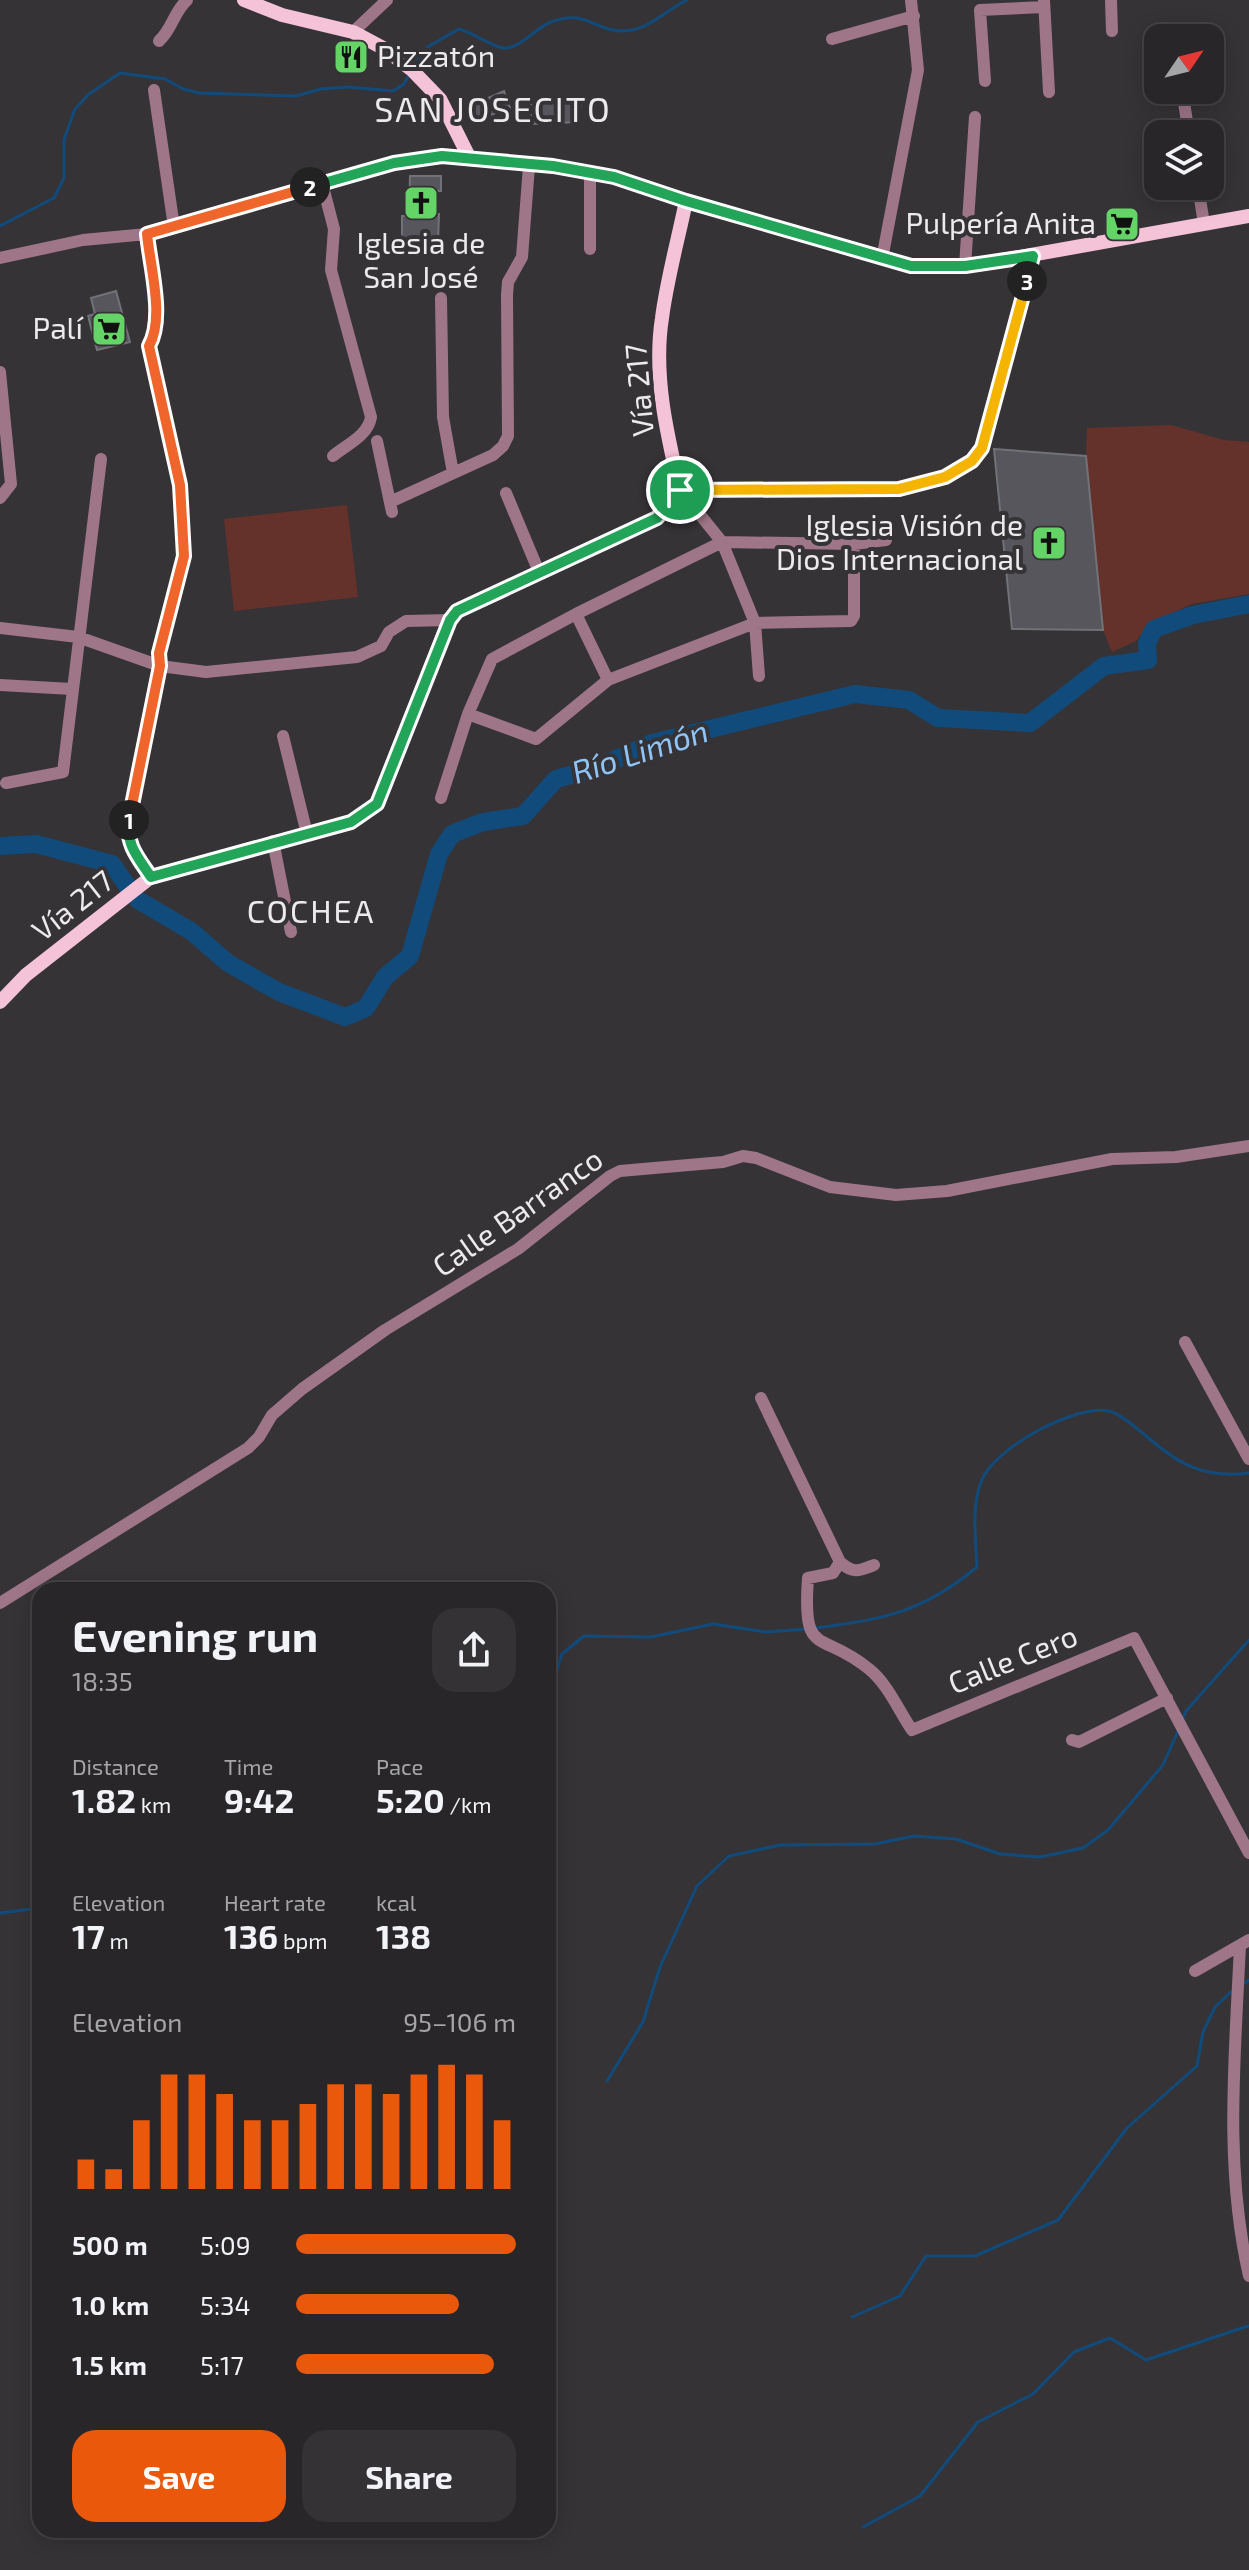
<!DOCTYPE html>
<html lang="en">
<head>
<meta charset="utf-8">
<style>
  body { margin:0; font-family:"Exo 2",sans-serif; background:#343235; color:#f1f3f6; height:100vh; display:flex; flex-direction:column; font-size:30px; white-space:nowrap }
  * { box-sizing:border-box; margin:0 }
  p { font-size:26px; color:#a5a5a8 }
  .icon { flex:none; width:44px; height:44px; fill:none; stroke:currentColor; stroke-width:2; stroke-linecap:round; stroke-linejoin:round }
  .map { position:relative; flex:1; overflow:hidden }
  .panel { position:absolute; left:32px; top:1582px; width:524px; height:956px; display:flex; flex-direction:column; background:#282629; border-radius:24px; box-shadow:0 4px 20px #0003,0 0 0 2px #444346 }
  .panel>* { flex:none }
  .needle { width:52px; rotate:55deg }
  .fabs { position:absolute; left:1144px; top:24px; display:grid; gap:16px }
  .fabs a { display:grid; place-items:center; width:80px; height:80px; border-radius:16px; background:#282629; box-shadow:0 4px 20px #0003,0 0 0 2px #444346; font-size:40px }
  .pin { position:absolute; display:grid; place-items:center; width:68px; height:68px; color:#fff; margin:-34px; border:4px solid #fff; border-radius:50%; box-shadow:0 2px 8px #0007 }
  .km { position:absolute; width:40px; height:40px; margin:-20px; border-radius:50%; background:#222; color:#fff; font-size:22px; line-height:40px; text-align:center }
  .round { display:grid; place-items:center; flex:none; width:84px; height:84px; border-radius:24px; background:#343235 }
  .head { display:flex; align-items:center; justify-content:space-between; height:136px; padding:0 40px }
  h1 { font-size:44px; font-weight:700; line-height:60px }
  .stats { display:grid; grid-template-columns:repeat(3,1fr); gap:12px; height:136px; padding:8px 40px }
  .stats div { display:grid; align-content:center }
  .stats b { font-size:34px; font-weight:700 }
  .stats small { font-size:22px; font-weight:400 }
  .stats p { font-size:22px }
  .chart { height:224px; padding:16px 40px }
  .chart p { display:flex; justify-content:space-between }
  .chart svg { width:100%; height:144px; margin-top:8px; stroke:#ea580c; stroke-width:6 }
  .button { display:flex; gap:16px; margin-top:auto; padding:16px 40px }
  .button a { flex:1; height:92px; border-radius:24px; background:#ea580c; color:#fff; font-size:32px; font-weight:700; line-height:92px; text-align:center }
  .button a+a { background:#343235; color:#f1f3f6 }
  ul { padding:0 40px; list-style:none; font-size:26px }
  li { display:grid; grid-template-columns:128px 96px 1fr; align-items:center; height:60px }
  li i { height:20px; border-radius:10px; background:#ea580c }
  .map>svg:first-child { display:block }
</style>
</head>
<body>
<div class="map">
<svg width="1249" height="2570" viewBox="0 0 1249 2570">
  <rect width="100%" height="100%" fill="#363337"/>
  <path fill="#65312b" d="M1171,425l53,15 25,2v152l-57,10 -42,19 -14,18 -24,11 -9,-22 -17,-174 1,-28z
    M347,505l11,92 -124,14 -10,-92z"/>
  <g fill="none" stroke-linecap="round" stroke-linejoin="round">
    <path stroke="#114b7b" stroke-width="3" d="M413,67l16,-21 30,-17c15,4 34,18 44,19 18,1 32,-20 48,-26 36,-13 41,8 70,9 26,1 45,-21 66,-31
      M0,226l54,-28 10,-20v-38l11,-31 14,-15 31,-21 45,6 18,10 16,4 97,3 25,-7 26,-2 46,4 11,-7 6,-11
      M815,1628c68,-8 108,-16 162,-61 -1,-27 -6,-59 4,-85 11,-33 94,-78 128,-71 12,3 26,16 36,24 33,29 59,44 104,38
      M548,1688l4,-3 10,-31 22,-18 67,1 62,-13 52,8 43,-3
      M1182,1720l4,-9 63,-71
      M0,1913l40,-5
      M1245,1983l4,-3
      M607,2081l36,-59 17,-55 37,-81 32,-30 51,-11 95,-1 39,-8 42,3 44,15 40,3 43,-9 25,-18 55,-65 15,-34
      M852,2317l48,-21 26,-40h49l83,-36 69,-92 70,-62 6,-34 12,-25 16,-15
      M863,2527l57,-31 58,-74 55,-28 41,-42 36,-14 36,22 102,-34"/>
    <path stroke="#114b7b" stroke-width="18" d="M0,846l36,-2 76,20 16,23
      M138,900l53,31 37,32 51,29 66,25 21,-9 19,-31 25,-21 29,-102 13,-20 31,-12 40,-6 33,-37 43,-12 53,-24 203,-49 54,6 29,18 92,5 74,-57 44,-6 -1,-17 7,-14 39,-14 56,-11"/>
  </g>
  <path fill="#56565c" stroke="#717278" stroke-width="2" d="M342,41l16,5 1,26 -14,1z
    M504,91l6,17 -39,14 -8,-13z
    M581,102l-3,20 -46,2 -1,-20z
    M410,176h31v15h-8v23h6l-1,30h-29v-6h-7v-22h7z
    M116,291l14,51 -33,8 -9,-34 7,-2 -4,-16z
    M994,449l92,7 17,174 -91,-1z"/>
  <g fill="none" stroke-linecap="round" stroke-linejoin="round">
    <path stroke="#9f7687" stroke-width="12" d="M1044,0l5,92
      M1111,0l1,31
      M353,32l34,-32
      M832,39l82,-23
      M159,41c14,-13 14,-28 28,-41
      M985,81l-5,-71 64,-3
      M154,90l20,137
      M1182,90l7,44
      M322,183l12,46 -3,41 40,147c-3,19 -25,28 -38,39
      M1198,186l6,38
      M147,234c3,32 18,84 2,112l31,139 4,71 -25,97 1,13 -32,161 4,22 19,28
      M590,249v-76
      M0,258l83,-18 64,-6 247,-71 48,-7 28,3
      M882,259l36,-189 -7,-70
      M965,266l10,-149
      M441,298l2,119 10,56
      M0,372l11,112 -11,14
      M377,441l15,71
      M680,490l219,-1 46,-12 27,-16 10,-13 51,-192
      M680,490l42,52 33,81 4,53
      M506,493l33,79
      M390,502l103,-47 10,-9 5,-10 -1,-141 1,-13 14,-25 7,-91
      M576,614l32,66
      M0,628l78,9 82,29 46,6 151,-15 24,-11 8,-14 17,-11 44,-1
      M0,685l72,4
      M468,714l68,25 72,-59 147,-57 96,-2 3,-5v-72
      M283,736l24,98
      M6,783l57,-11 38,-313
      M441,798l27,-84 24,-55 84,-45 146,-72 132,2 32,-4
      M273,841l18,91
      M1185,1342l64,117
      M761,1398l79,164 -7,11 -25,5c-6,82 13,51 61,91 18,14 30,42 43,61l222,-92 115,215
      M840,1562c13,12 19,9 34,3
      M0,1603l248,-155 11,-11 13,-22 30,-26 83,-59 133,-81 92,-73 10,-5 103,-9 20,-6 13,2 74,29 66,8 51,-4 165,-32 64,-2 73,-11
      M1072,1740l7,2 88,-44
      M1240,1945c-5,111 -16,222 9,331
      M1195,1971l54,-31"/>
    <path stroke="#f5c3d7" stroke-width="14" d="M244,0l38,15 71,17 30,16 29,22 28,29 30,60 83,7 61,11 72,24 225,65 64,-1 274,-49
      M0,1002l26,-27 125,-98 200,-55 26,-18 73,-184 7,-9 200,-93 23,-28c-13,-56 -27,-115 -18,-172 5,-39 16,-78 24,-117"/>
  </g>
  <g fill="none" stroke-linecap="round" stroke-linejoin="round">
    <defs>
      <path id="split-1" d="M129,820c-4,24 10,39 22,57l200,-55 26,-18 73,-184 7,-9 200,-93 23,-28"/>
      <path id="split-2" d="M129,820l31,-154 -1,-13 25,-97 -4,-71 -31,-139c16,-28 1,-80 -2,-112l163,-47"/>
      <path id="split-3" d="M310,187l84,-24 48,-7 111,10 61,11 72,24 225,65h54l68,-10 -6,25"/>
      <path id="split-4" d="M680,490l219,-1 46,-12 27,-16 10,-13 45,-167"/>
    </defs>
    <use href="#split-1" stroke="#fff" stroke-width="16"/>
    <use href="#split-2" stroke="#fff" stroke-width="16"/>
    <use href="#split-3" stroke="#fff" stroke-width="16"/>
    <use href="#split-4" stroke="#fff" stroke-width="16"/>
    <use href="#split-1" stroke="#22a559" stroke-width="10"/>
    <use href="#split-2" stroke="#f0652b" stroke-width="10"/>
    <use href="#split-3" stroke="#22a559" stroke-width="10"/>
    <use href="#split-4" stroke="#f5b400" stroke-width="10"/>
  </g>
  <defs>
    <symbol id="restaurant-square" viewBox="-11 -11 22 22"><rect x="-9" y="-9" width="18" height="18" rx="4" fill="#65d467" stroke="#363337"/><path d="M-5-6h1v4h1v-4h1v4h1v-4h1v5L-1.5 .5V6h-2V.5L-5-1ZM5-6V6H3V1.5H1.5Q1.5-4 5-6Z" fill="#111"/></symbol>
    <symbol id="church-square" viewBox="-11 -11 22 22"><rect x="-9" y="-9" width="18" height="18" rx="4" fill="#65d467" stroke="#363337"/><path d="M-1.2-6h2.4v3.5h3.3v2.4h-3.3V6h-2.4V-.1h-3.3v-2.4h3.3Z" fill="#111"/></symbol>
    <symbol id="supermarket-square" viewBox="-11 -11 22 22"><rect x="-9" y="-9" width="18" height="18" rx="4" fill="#65d467" stroke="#363337"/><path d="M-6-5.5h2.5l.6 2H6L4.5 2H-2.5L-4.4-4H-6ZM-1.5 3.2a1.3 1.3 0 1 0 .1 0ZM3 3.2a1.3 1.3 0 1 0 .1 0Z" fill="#111"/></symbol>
  </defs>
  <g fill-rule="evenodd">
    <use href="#restaurant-square" x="331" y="37" width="40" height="40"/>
    <use href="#church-square" x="401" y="183" width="40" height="40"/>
    <use href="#supermarket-square" x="1102" y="204" width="40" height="40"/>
    <use href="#supermarket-square" x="89" y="309" width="40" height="40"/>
    <use href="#church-square" x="1029" y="523" width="40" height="40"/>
  </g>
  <g text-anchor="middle" stroke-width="8" stroke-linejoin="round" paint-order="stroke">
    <g font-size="30" fill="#eceaec" stroke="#363337" text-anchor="end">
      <text x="377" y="67" text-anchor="start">Pizzatón</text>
      <text x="1096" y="234">Pulpería Anita</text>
      <text x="421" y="254" text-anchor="middle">Iglesia de<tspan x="421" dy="34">San José</tspan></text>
      <text x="83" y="339">Palí</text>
      <text x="1023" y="536">Iglesia Visión de<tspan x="1023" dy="34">Dios Internacional</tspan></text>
    </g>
    <g font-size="30" fill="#eceaec" stroke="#363337">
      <text transform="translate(640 390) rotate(-95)" y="10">Vía 217</text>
      <text transform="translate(73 906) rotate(-38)" y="10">Vía 217</text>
      <text transform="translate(518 1213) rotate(-35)" y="10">Calle Barranco</text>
      <text transform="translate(1013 1660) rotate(-22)" y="10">Calle Cero</text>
    </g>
    <g font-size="32" font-style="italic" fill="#8fc4f7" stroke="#363337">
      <text transform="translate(640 752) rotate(-18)" y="11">Río Limón</text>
    </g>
    <g font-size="32" letter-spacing="2" fill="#eceaec" stroke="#363337">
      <text x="311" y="923">COCHEA</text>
    </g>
    <g font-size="34" letter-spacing="2" fill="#eceaec" stroke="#363337">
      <text x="493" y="122">SAN JOSECITO</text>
    </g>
  </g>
</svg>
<div class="fabs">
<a><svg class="needle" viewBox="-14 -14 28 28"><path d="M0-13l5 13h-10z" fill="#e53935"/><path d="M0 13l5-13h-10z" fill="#a5a5a8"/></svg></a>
<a><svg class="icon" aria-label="layers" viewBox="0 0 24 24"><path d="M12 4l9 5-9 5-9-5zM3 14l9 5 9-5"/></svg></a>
</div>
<div class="pin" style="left:680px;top:490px;background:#1e9e55"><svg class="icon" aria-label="arrive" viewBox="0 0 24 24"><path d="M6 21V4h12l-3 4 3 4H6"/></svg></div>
<b class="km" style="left:129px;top:820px">1</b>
<b class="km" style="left:310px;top:187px">2</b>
<b class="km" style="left:1027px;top:281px">3</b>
<section class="panel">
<div class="head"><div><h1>Evening run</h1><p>18:35</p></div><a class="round"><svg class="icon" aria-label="share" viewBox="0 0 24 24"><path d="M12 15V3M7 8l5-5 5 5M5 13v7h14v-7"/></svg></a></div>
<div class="stats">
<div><p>Distance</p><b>1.82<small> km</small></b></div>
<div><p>Time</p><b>9:42</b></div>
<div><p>Pace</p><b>5:20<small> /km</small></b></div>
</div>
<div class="stats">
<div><p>Elevation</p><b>17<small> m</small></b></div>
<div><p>Heart rate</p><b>136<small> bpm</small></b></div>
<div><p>kcal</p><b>138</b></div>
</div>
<div class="chart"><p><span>Elevation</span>95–106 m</p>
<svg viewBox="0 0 160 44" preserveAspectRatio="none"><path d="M5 44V35M15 44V38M25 44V23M35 44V9M45 44V9M55 44V15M65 44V23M75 44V23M85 44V18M95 44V12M105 44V12M115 44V15M125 44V9M135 44V6M145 44V9M155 44V23"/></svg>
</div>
<ul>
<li><b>500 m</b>5:09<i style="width:100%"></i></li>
<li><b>1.0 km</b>5:34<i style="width:74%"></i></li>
<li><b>1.5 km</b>5:17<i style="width:90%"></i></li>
</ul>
<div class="button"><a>Save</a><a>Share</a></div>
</section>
</div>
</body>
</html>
